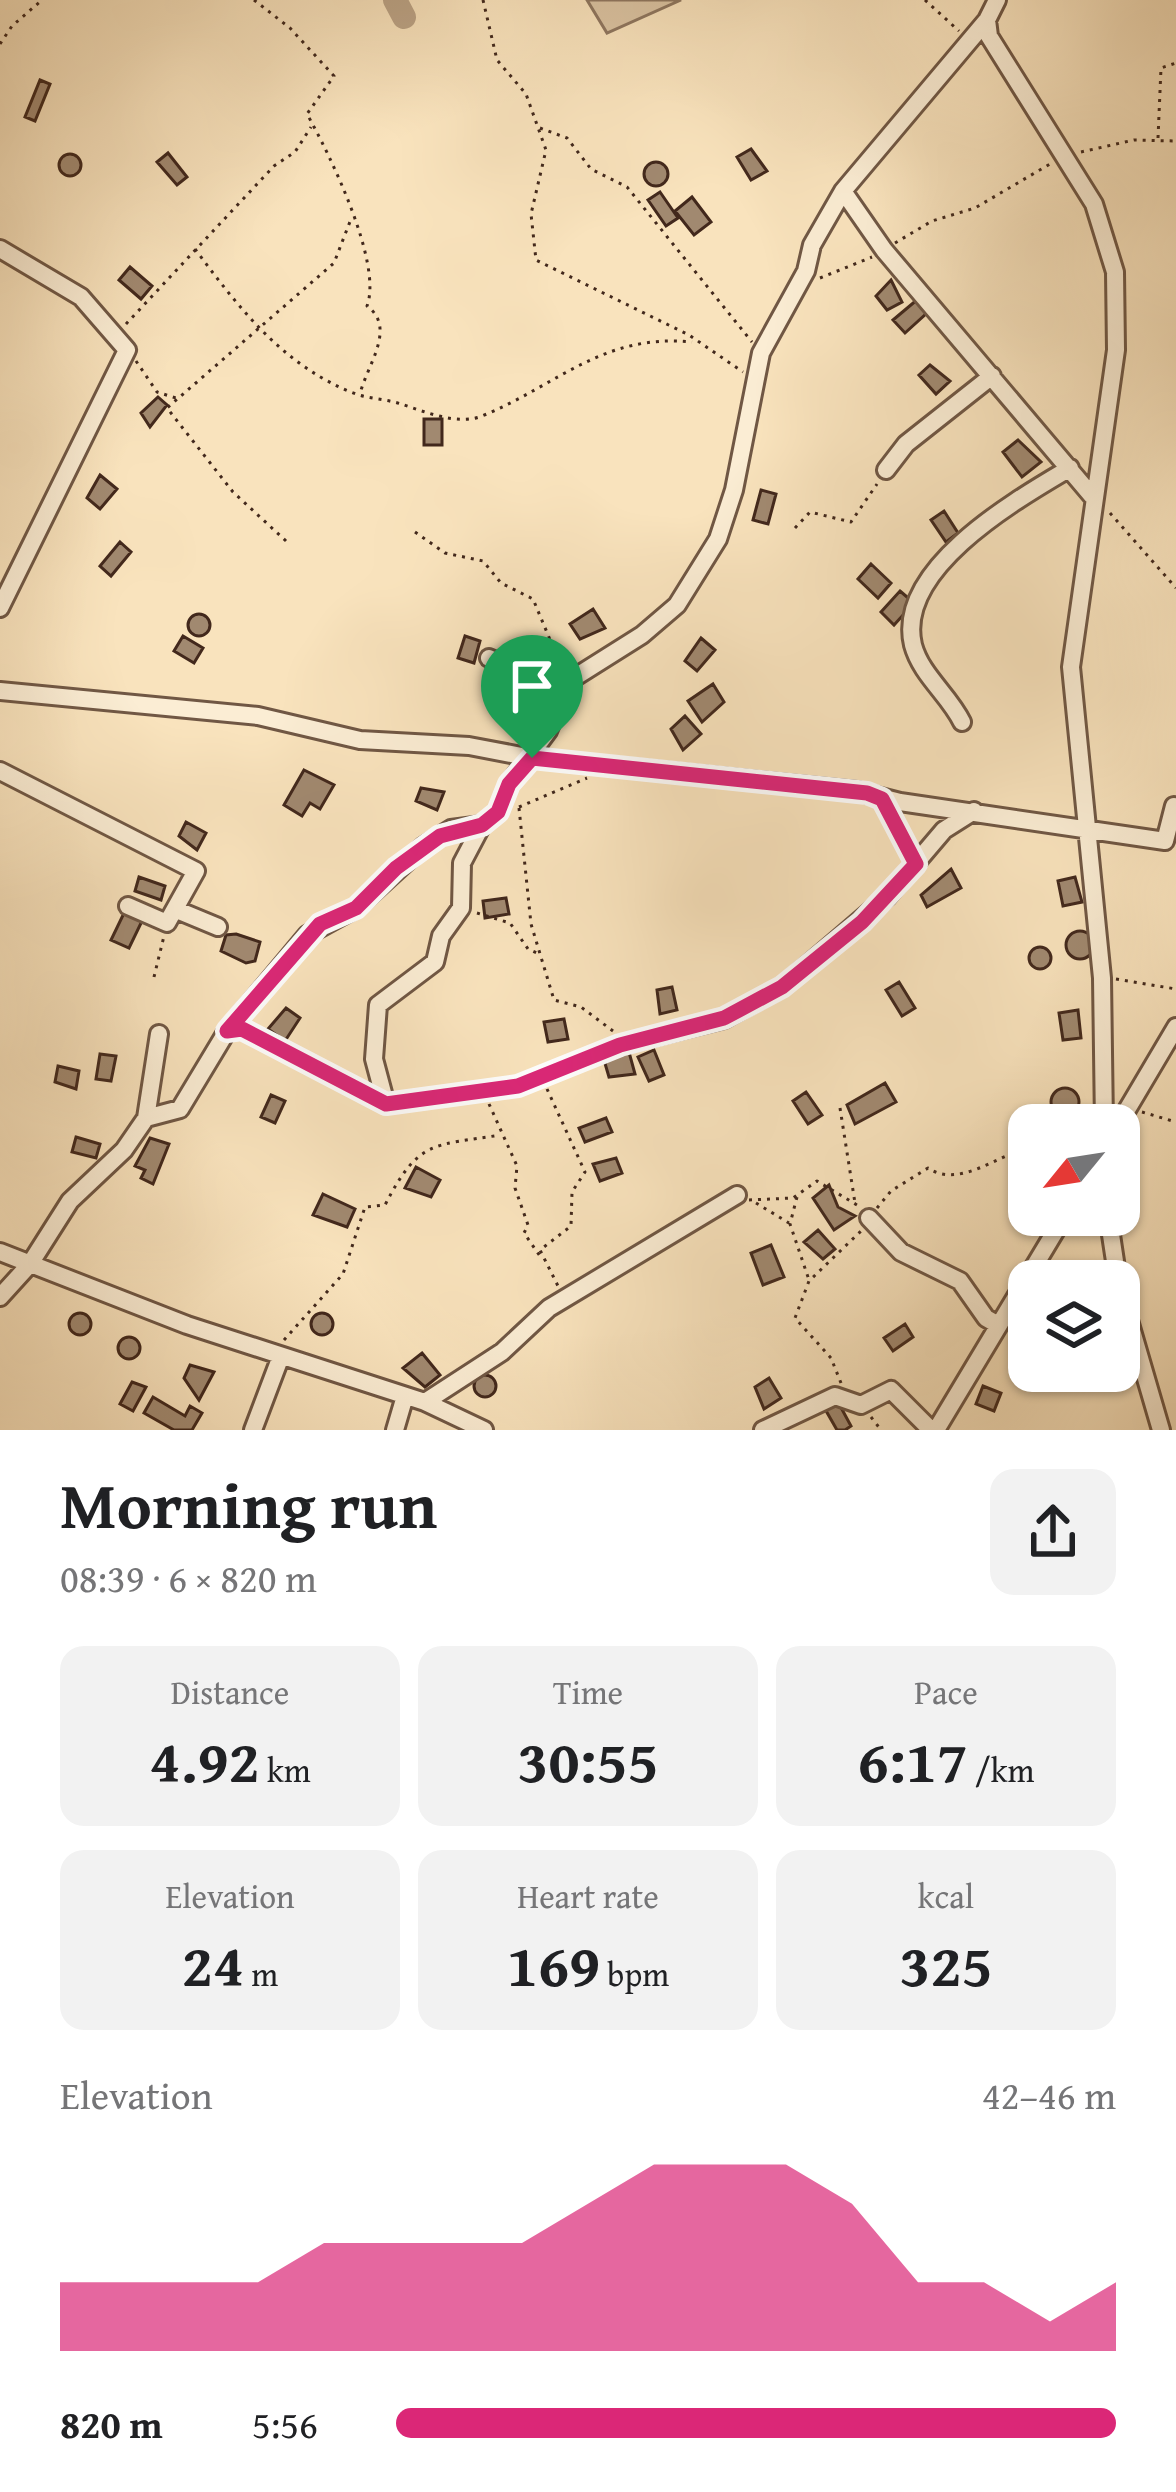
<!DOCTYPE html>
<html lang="en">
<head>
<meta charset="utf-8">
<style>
  body { margin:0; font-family:"Gentium Book Plus",serif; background:#f2f2f2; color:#202124; height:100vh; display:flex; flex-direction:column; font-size:45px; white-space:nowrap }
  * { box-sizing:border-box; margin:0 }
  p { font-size:39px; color:#757577 }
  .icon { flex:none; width:66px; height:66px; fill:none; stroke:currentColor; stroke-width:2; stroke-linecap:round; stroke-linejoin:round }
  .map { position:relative; height:1430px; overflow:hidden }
  .drawer { display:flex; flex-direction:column; background:#fff; flex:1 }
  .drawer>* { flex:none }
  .needle { width:78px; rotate:240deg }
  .fabs { position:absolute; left:1008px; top:1104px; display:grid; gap:24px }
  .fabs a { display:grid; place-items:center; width:132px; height:132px; border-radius:24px; background:#fff; box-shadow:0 3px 9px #0004; font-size:60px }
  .pin { position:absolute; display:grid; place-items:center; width:102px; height:102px; color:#fff; margin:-123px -51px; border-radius:50% 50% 50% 0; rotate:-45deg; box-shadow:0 0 12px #0007 }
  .pin .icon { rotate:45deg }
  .round { display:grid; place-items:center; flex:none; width:126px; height:126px; border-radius:24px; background:#f2f2f2 }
  .head { display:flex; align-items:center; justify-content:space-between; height:204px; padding:0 60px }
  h1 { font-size:66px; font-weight:700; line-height:90px }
  .stats { display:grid; grid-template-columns:repeat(3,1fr); gap:18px; height:204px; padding:12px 60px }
  .stats div { display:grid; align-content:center; border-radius:24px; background:#f2f2f2; text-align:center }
  .stats b { font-size:60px; font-weight:700 }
  .stats small { font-size:33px; font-weight:400 }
  .stats p { font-size:33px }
  .chart { height:336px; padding:24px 60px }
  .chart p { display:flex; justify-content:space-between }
  .chart svg { width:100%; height:216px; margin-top:12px; fill:#db2777; opacity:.7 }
  ul { padding:0 60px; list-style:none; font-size:39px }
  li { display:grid; grid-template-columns:192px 144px 1fr; align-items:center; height:90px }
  li i { height:30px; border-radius:15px; background:#db2777 }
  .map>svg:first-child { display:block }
</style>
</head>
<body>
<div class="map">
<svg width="1176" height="1430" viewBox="0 0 1176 1430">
  <rect width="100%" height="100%" fill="#f9e3bd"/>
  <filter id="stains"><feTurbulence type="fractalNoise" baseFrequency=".00167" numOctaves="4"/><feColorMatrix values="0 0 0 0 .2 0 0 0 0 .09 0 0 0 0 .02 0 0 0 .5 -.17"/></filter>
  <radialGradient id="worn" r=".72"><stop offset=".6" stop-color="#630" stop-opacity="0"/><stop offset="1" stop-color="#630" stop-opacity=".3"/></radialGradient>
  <path fill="#dac3a2" stroke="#8e765f" stroke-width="3" d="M587,0h94l-74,33z"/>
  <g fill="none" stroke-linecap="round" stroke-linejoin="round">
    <path stroke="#bba386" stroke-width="24" d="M395,0l9,17"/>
  </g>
  <path fill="#a18970" stroke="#42281c" stroke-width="3" d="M40,80l10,4 -15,37 -10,-4z
    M751,149l16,22 -16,9 -14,-23z
    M168,153l19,24 -10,8 -20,-23z
    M59 165a11 11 0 1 1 22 0a11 11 0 1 1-22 0Z
    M644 174a12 12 0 1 1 24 0a12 12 0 1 1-24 0Z
    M660,192l18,26 -12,8 -18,-26z
    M692,197l19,25 -17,13 -19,-24z
    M130,267l22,19 -11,13 -22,-19z
    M891,280l11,22 -15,8 -11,-14z
    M918,299l10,13 -23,21 -12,-13z
    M930,365l20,16 -14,13 -17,-19z
    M158,397l9,8 -17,22 -9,-14z
    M424,419h18v26h-18z
    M1018,440l23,22 -19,15 -19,-25z
    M100,475l17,14 -17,20 -13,-11z
    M761,490l15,4 -8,30 -15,-4z
    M944,511l14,22 -12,9 -15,-22z
    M120,542l11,10 -20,24 -11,-10z
    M871,564l20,19 -13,15 -20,-19z
    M900,591l14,12 -20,22 -13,-13z
    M593,609l12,19 -25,11 -10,-15z
    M188 625a11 11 0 1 1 22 0a11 11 0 1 1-22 0Z
    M183,636l20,12 -9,15 -20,-12z
    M465,636l15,5 -6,22 -16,-5z
    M701,638l14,12 -18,21 -12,-10z
    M713,684l11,18 -22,20 -14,-21z
    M517,687h25l1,17h-26z
    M685,716l16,18 -18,16 -12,-21z
    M304,770l30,15 -14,24 -10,-6 -8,13 -18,-11z
    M421,788l23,4 -7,18 -21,-9z
    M186,822l20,11 -9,17 -18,-14z
    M951,869l10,19 -34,19 -6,-12z
    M139,877l26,9 -4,14 -26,-9z
    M1075,877l7,25 -19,4 -5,-25z
    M506,898l3,16 -24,4 -2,-17z
    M125,911l18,8 -14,29 -18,-8z
    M1066 945a14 14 0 1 1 28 0a14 14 0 1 1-28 0Z
    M236,934l24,8 -5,19 -9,2 -25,-12 5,-16z
    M1029 958a11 11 0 1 1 22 0a11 11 0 1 1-22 0Z
    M899,982l16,26 -13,8 -16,-26z
    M672,987l5,23 -17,4 -3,-24z
    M286,1008l14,10 -15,23 -17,-12z
    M1078,1010l3,28 -18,2 -4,-27z
    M564,1019l4,20 -20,3 -4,-20z
    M654,1050l10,25 -15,6 -11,-24z
    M622,1051l7,1 6,22 -26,3 -5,-17z
    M100,1054l16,2 -5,25 -15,-2z
    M58,1066l21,5 -3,18 -21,-7z
    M885,1083l11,19 -41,22 -8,-19z
    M1051 1102a14 14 0 1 1 28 0a14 14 0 1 1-28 0Z
    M806,1092l16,23 -14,9 -15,-23z
    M271,1095l14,6 -10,22 -14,-6z
    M606,1118l6,14 -27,10 -6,-14z
    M76,1137l24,7 -4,14 -24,-6z
    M150,1138l19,6 -16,40 -12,-6 4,-8 -10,-4z
    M616,1158l6,15 -22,8 -7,-17z
    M416,1167l24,13 -9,17 -26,-9z
    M829,1185l9,22 17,9 -21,14 -21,-32z
    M323,1194l32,15 -8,18 -34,-12z
    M818,1230l17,19 -12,10 -19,-17z
    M771,1245l13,32 -21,8 -12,-32z
    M69 1324a11 11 0 1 1 22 0a11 11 0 1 1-22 0Z
    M311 1324a11 11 0 1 1 22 0a11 11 0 1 1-22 0Z
    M905,1324l8,13 -20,14 -9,-13z
    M118 1348a11 11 0 1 1 22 0a11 11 0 1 1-22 0Z
    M422,1353l18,22 -15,12 -22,-19z
    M190,1365l24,7 -15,28 -15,-22z
    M474 1386a11 11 0 1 1 22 0a11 11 0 1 1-22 0Z
    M769,1378l12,20 -17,11 -9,-22z
    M132,1382l14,5 -13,24 -13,-7z
    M983,1386l18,7 -7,18 -18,-7z
    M153,1397l32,19 5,-10 12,7 -10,17h-18l-30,-17z
    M838,1402l13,24 -6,4h-8l-12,-21z"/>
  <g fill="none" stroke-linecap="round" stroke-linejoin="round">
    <defs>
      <path id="minor" d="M997,0l-10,20 2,16 105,168 21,68 1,78 -45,317 31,311 2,147
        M843,191l41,59 208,246
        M0,249l81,48 46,53 -127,258
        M886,470l20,-26 86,-68
        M489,658l30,13 50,10
        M0,691l258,25 102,24 109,6 63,12 325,33 43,11 265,39 9,-35
        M962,722c-13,-27 -41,-47 -49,-77 -18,-76 103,-145 157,-177
        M0,771l196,100 -29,52 -39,-17
        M177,910l41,17
        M228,1031l14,-2 144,75 132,-18 102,-41 104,-26 58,-32 105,-90 57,-67 30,-19
        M386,1104l-12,-45 4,-54 57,-43 6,-26 20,-28 1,-45 20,-38
        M146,1118l13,-84
        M1118,1125l58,-98
        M1108,1215l10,66
        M869,1218l32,34 59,29 26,37 12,7
        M0,1252l187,73 238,77 59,28
        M1119,1286l42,144
        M0,1297l30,-33 40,-63 54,-51 22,-32 34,-9 47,-78 80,-96 49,-27 68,-62 27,-17 31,-4 16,-13 11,-28 39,-53 21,-50 73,-46 35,-30 41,-66 16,-49 27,-137 45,-82 6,-26 31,-54 144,-171
        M425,1402l77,-50 47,-44 188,-113
        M253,1430l28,-74
        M395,1430l10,-34
        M763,1430l72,-34 26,9 30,-15 40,40
        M936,1430l129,-215"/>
    </defs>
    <use href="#minor" stroke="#705744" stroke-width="22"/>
    <path stroke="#42281c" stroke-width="3" stroke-dasharray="3 6" stroke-linecap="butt" d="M254,0l36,28 44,48 -27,38c22,39 76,149 60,192 30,22 0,59 -7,88
      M483,0l14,60 29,34 20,56 -15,64 5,46 153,75 54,37
      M925,0l34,31
      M0,44l12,-18 30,-26
      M540,128l27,10 24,31 36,18 125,155
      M1158,138l3,-70 15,-5
      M1081,152l53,-12 42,1
      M895,243l37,-22 43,-13 75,-44
      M195,249c44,59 89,118 161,145 14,5 30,5 45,10 22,7 56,22 81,12 76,-31 121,-83 210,-74
      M820,278l52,-21
      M126,324l148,-158 21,-14 16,-25
      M136,361l21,31 22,7
      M1110,513l66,75
      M795,528l15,-16 41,10 26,-38
      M415,532l30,21 38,8 18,22 32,16 28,67
      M286,541l-53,-49 -66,-84 167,-145 17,-44
      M519,807l68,-29
      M519,808l12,116 23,76 27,7 32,24
      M888,813l19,33
      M477,913l33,10 18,26 11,5
      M154,977l10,-41
      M1116,979l60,10
      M547,1089l38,83 -13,20 -1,34 -31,24 18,36
      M489,1104l28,62 -2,22 13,37 -4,8 18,26
      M840,1108l15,95
      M1142,1112l34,10
      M797,1197l-7,27 19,56
      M749,1200l44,-2 24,-17 40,24
      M756,1203l33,20
      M877,1208l14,-17 37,-23c31,21 70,-13 101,-21
      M284,1340l59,-66 22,-67 20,-2c34,-66 48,-59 115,-70
      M841,1383l-10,-25 -36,-40 14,-37 52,-50
      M871,1417l10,13"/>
    <use href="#minor" stroke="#fbedd4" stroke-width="16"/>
  </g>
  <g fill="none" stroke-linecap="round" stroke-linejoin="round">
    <defs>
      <path id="route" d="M532,758l335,35 15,6 34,65 -54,58 -80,65 -58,31 -104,27 -102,41 -132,18 -144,-75 -15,2 93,-107 36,-16 40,-40 44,-32 42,-11 16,-13 11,-28z"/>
    </defs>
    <use href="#route" stroke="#fff" stroke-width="24"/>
    <use href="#route" stroke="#db2777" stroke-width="15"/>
  </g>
  <rect width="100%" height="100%" filter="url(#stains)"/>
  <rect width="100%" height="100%" fill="url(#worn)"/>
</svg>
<div class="fabs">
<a><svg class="needle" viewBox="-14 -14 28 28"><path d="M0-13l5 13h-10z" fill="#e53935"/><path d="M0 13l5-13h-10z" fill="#757577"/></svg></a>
<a><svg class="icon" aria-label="layers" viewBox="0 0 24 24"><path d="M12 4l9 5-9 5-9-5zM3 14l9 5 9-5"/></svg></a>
</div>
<div class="pin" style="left:532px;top:758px;background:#1e9e55"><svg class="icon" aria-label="arrive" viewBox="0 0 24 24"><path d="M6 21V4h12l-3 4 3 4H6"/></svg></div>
</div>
<section class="drawer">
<div class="head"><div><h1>Morning run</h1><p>08:39 · 6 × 820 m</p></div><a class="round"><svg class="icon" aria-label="share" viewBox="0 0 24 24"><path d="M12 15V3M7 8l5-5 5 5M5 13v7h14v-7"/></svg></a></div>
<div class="stats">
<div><p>Distance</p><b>4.92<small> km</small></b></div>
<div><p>Time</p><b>30:55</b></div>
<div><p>Pace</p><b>6:17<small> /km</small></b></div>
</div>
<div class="stats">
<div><p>Elevation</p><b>24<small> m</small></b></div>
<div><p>Heart rate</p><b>169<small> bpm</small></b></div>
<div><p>kcal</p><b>325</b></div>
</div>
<div class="chart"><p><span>Elevation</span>42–46 m</p>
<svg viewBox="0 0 160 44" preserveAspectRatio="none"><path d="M0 44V30L10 30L20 30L30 30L40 22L50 22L60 22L70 22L80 14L90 6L100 6L110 6L120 14L130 30L140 30L150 38L160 30V44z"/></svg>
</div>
<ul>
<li><b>820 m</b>5:56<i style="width:100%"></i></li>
</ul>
</section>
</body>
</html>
